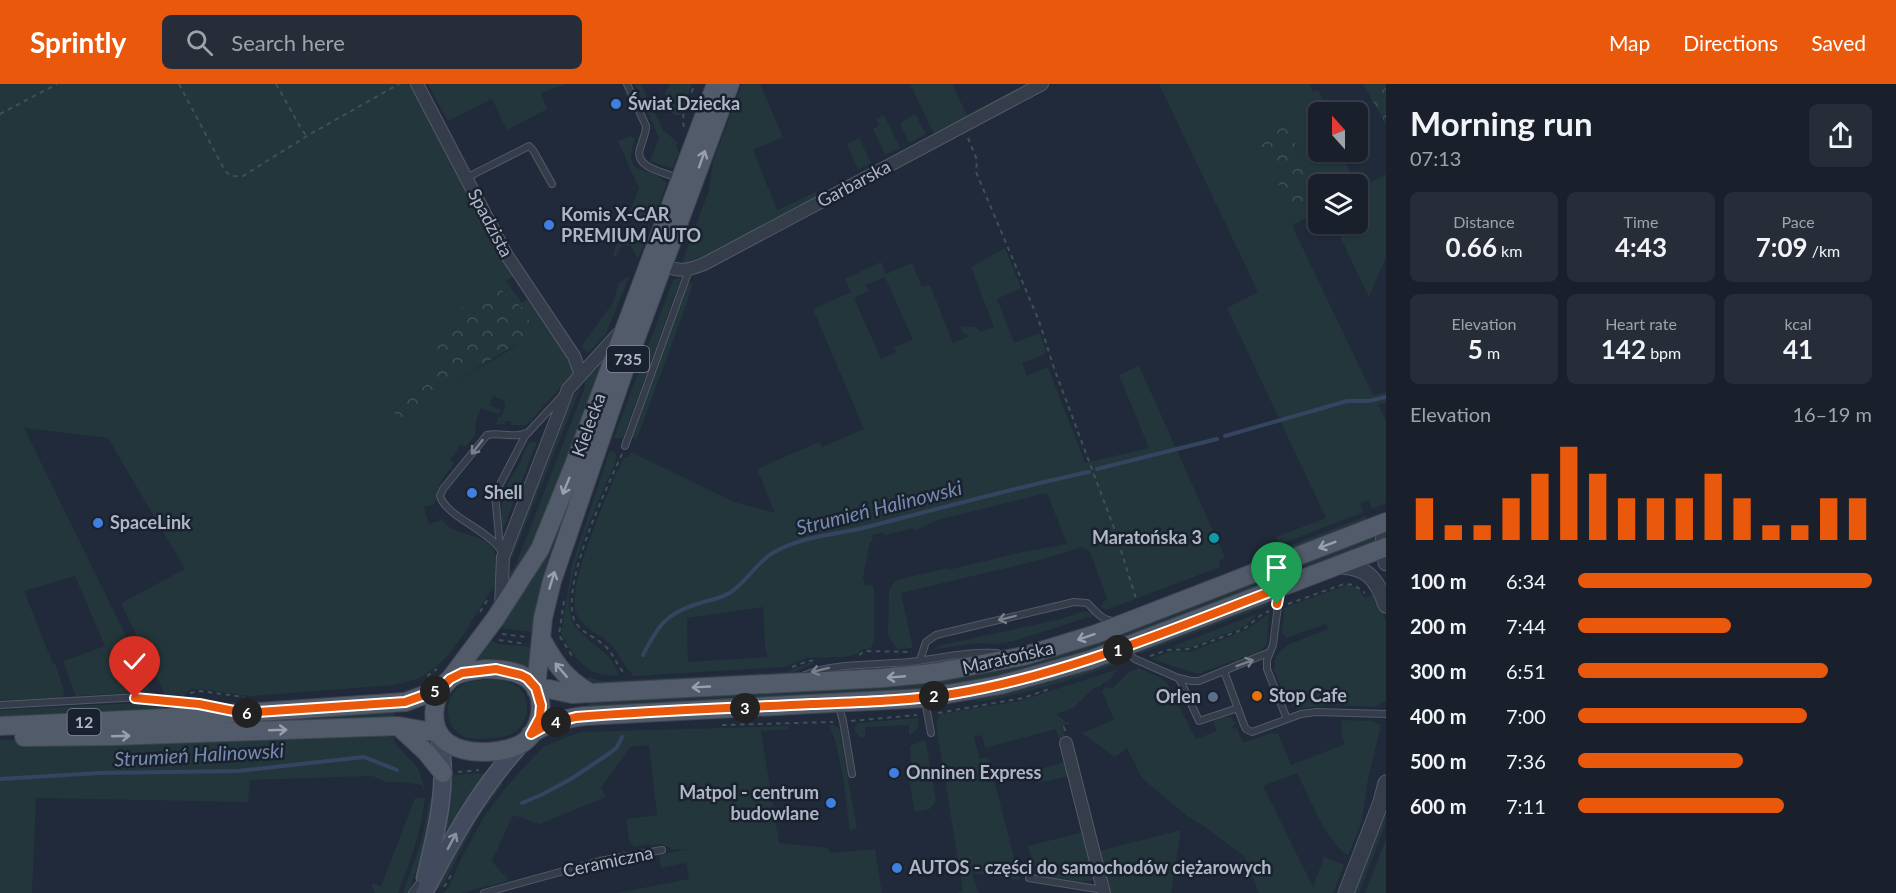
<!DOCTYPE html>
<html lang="en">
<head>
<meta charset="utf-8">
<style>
  body { margin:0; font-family:Lato,sans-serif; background:#262d38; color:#f1f3f6; height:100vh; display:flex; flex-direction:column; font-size:22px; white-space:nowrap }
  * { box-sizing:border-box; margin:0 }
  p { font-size:20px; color:#9fa3a9 }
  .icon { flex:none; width:33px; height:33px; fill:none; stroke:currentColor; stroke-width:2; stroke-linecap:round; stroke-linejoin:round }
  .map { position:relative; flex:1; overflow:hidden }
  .panel { display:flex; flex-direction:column; background:#19202c; width:510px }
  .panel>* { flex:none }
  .needle { width:39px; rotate:339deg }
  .tools { position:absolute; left:1308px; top:18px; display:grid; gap:12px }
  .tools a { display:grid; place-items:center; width:60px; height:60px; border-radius:9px; background:#19202c; box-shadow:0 2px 4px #0004,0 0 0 2px #373e48; font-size:30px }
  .pin { position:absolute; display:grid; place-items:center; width:51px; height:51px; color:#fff; margin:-62px -26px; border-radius:50% 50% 50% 0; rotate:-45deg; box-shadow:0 0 6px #0007 }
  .pin .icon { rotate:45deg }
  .km { position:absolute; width:30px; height:30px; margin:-15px; border-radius:50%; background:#222; color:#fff; font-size:16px; line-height:30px; text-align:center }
  .round { display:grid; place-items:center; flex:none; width:63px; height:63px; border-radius:9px; background:#262d38 }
  .summary { display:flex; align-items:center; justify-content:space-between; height:102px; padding:0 24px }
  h1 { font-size:33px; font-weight:700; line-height:45px }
  .metrics { display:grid; grid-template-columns:repeat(3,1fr); gap:9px; height:102px; padding:6px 24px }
  .metrics div { display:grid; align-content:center; border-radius:9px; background:#262d38; text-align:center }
  .metrics b { font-size:26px; font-weight:700 }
  .metrics small { font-size:16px; font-weight:400 }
  .metrics p { font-size:16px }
  .chart { height:168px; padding:12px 24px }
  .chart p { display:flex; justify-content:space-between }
  .chart svg { width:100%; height:108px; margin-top:6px; stroke:#ea580c; stroke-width:6 }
  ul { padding:0 24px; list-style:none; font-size:20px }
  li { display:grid; grid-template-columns:96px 72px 1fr; align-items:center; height:45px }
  li i { height:15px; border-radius:8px; background:#ea580c }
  header { display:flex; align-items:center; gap:36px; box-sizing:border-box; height:84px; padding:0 30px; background:#ea580c; color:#fff }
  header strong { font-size:28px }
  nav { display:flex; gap:33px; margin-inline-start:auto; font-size:21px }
  .search { width:420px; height:54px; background:#262d38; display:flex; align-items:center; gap:15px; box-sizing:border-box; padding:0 21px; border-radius:9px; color:#9fa3a9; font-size:22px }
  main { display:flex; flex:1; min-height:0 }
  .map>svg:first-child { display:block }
</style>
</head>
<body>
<header>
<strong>Sprintly</strong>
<div class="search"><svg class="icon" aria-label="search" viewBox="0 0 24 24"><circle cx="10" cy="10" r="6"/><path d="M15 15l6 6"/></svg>Search here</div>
<nav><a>Map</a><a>Directions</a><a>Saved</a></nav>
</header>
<main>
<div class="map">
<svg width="1386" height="809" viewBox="0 0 1386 809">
  <defs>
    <pattern id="forest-crowns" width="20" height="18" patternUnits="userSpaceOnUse" patternTransform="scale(1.5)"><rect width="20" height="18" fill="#23363b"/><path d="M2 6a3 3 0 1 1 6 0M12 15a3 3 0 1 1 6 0" fill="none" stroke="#405156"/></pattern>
  </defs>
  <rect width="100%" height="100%" fill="#212a3a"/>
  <path fill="#23363b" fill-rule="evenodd" d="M0,0h411l103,192 -8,5 16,22 8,-5 46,72 -44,49 1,2 -9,4h-13v-4h-6l-1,3h-8l2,-7h3l5,-11 -2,-1 1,-4 -12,-5 -4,9 12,5 -2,4 -18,-6 -5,13 -1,14 -10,12 -4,-3 -11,16 4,3 -14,20 -5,21 -11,3 5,17 13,-4c13,18 39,11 51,29 5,8 6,22 4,31 -2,7 -9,14 -12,20 -15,23 -30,54 -53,70 -11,9 -24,12 -38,15l-144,11 -50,-7h-9l-8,7 -18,-1 -44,-92 64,-34 -77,-131 -84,-10 123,251 2,13 -73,4 -13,-35 42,-15 -30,-70 -51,15 29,73h2l10,30 -5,4 -60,2zM504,208l21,18 -3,31 -17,12 -55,31 -25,24 -32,4 36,-30 49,-83z
    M428,0h138l-25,9 6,16 -40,21 -15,-31 -44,22z
    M635,0h6l22,46 15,13 -2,2 3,8 -6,14 -3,1 -20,-7 9,-23z
    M670,0h22l-11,31c-10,1 -10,-4 -14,-11h-2v-12z
    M742,0h18l23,53 -30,13 24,60 39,-18 1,5 -108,58 -27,8 27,-73 4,-28z
    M910,0h42l15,31 58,-31h9l-97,49 -4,-1z
    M1159,0h150l4,8 5,-2 11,22h-11v40h22l16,32h-38v7l-34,-71 -25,12 4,16 33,75 -4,3 81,169 13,-3v10l-8,3 8,15v83l-14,6 -3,-9 -9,4 4,8 -83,32 -3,-1 -2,-6 50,-19 -99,-210 31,-16z
    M915,30l11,20 -17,9 -9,-20z
    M884,31l16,33 -15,7 -12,-26 6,-4 -3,-6z
    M630,52l5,3c-15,40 17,26 32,44l-14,39 -24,-8 10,-26 -21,-47z
    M859,54l12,25 -13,7 -11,-26z
    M1386,90v83l-17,40 -35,-73h24v-37l1,2z
    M624,142l24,9 -10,24 -7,-13 -9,-1 -7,13 -2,-4z
    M1005,164l16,40 -24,11 17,44 26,-10 6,19 -1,2 -23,9 5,13 21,-9 37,96 64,-15 -30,-73 20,-9 75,167 -6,3 4,9 7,-2 6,15 -6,3 1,6 -114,43 -5,-3 6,-9 -17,-46 -8,-5 -38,12 -143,34 11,51v4l-15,1 -9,-14 1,-46 6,-8 6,-2 46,-11 1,2 70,-17 49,-9 -20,-51 -110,27 -22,11 -1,-3 -29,7 -1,-3 -12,3 1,6 -3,1 -7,35 2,9 7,-1 2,3v54l-4,7h-7l-6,5 -13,3 -37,1 -22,9 -151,9c-11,-9 -14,-24 -25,-33 -11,-11 -26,-14 -33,-30 -11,-27 35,-128 48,-156l4,1 3,-6 103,50 41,11 -18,-44 62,-27 3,5 42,-18 -51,-120 38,-17 -6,-13 36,-17 5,12 26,-11 10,24 8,-2 23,58 17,-7 -8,-3 -1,-7 14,1 6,5 13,-5 -23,-60zM885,193l28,63 -19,7 2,5 -15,7 -27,-61 15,-7 -3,-6zM763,523l2,41 3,9 -80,5 -1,-44z
    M630,191l-24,59 -18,19 -7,-6 33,-46 4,-17z
    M681,194l-58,160h-8l-1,-1 59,-157z
    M688,198l5,1 -6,20 -50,136 -6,-1z
    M604,277l-67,179 -28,44v-10l7,-10 68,-174 2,-10z
    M580,303v2l-70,174 1,-9 53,-141z
    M530,358h7l-34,87c-4,-9 0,-36 5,-46 3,-7 9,-13 12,-20 3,-8 5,-15 10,-21z
    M610,366l6,3c2,10 -6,21 -10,30 -14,34 -38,88 -37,124 1,33 43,39 50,69 -34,0 -41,-15 -58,-41l11,-70z
    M570,413l2,1 -38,134 -29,-3 -6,-3z
    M1366,432v6l-93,36 -8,1 -5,-2z
    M1368,453l8,1 2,4 -272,105 -79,24 -109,20 -329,18v-9l326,-17z
    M1347,501l9,2 9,11 11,-4 10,27v80l-12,6 -47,-2 -29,4 -12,-8 -12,-31 2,-14 11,-11 41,-16 -2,-5 -40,14 -4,-5 2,-25z
    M1267,518l2,3 -129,49 -1,-3z
    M1084,527l8,2 1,3 -79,25 -17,3 -19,-1 -47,7 11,-5 119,-26z
    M1259,529l-15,14 -55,21 -18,-1z
    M1269,529l-2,31 -9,8 -60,22 -47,-15 21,-8 18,1 58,-23z
    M490,556l9,4 33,3 -1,25 -57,-10z
    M1115,577l5,1c-46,18 -95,32 -144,40l-2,-5 129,-35z
    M809,579h6l-27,12 -189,9 -11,-3 -1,-4 16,4 183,-9z
    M1139,584l23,10 5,5 29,56 21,-8 -4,-10 10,-4h8l5,7 -4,2 1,3 4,-1 6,15 28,-10 7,1 13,31 54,-21 -4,-12 1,-12 31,1 8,4 -14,59 -5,37 -14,34c-22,-12 -39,-59 -51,-82l-34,13 50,101 11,-30 20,8 -11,28h-74l-14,-36 -43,-32 -14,-8 -46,-39 -15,-30 -12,9 -33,-24 32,-13 -12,-29 4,-4 7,1 16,-16z
    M1118,585l-11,14 -3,-1 -4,4 -6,2 -21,20 -17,6 11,9 -5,4 4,13 -3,13 -7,-24 -71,19 -3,-13 -8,2 6,22 8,-2 32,123 -48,-7 7,20h-22l6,-2 -27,-167 4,-10 80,-13z
    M484,596c11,0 23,-1 32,6 18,12 13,42 -7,49 -5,2 -12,2 -18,3 -9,1 -20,2 -28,-2 -22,-11 -19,-44 3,-53 5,-2 12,-2 18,-3z
    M138,619l21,1 5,3 -2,4 -162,10v-11z
    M394,626l1,8 -283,9z
    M918,634c2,7 -1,15 -9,17v-10l-44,2v10h-6l-4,-5v-5l3,-4z
    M833,640l6,4 18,101 -7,1c-3,-22 -10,-88 -21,-104z
    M788,642v3l-27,2 18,112 49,5 2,5 45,-4 7,44h-265l72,-14 -3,-16 -25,5 -2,-13 29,-6 -15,1 -12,-6 -11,2 -1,-2 -15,3 -5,-8 -3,-20 31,-4 -8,-70 -19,2 -29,41 5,9 -66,27 -27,-9 -21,46 11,14 2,-1 3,7 -47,12h-18l5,-5 13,-29 22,-41 24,-32 36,-39 37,-15z
    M379,650l16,4 -1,4 24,26 7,22h-2l-1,-5 -21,-3h-14l-15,-6 -122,4 -2,22 -212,-4 -4,95h-32v-153z
    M922,656l4,2 10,59 -6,8 -15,3 -6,-33 3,-2 -2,-31z
    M1066,678l3,14 -31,7 -3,-13z
    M487,689l-29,40 -16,32 -2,-1 9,-39 2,-30z
    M499,697l4,3 -25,34 -34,65 -9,9 19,-42z
    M415,714h10c-3,33 -15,64 -27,95h-23l-3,-7 1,-3 8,3z
    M430,714h5l-12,54 -15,41h-5l19,-54z
    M1386,721v18l-3,7 -24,63h-6z
    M1181,746l-10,63h-61l-11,-42z
    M1084,748l11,48 -12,2 -49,-7 1,-6 -7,-23z
    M1386,755v54h-21z"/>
  <path fill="url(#forest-crowns)" d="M1363,0h23v40z
    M1284,36l34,71v21l-22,11 -34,-75 -3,-16z
    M500,205l25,21 6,16 -9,15 -72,43 -25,24 -23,12 -9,-8 36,-30 7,-16 2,-21 19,-33 9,-7z"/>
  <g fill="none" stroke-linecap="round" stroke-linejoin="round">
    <path stroke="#344461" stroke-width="4" d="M1225,352l122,-35h22l17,-4
      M1097,385l120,-30
      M643,571c15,-29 22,-41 54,-51 11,-4 24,-5 34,-12 15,-10 25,-28 40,-38 27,-17 61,-19 92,-26 75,-19 150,-40 226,-56
      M0,695l99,-6 139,-2 126,-14 33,13
      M522,719l19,-8 30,-16 39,-26 7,-6 5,-10"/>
    <defs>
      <path id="service" d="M627,0l19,42c0,8 -4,15 -6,23 -6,19 25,23 37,29
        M466,94l63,-32 4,4 19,34
        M625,362l64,-176
        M500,463l-5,-53 30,-58 37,-40
        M500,465c-14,-20 -54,-33 -60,-53l3,-7 44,-54c14,-3 28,4 42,-3
        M1280,506l-7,55 -6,15v9l20,50
        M1125,567l10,8 43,19 3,4 18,39 39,-13
        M920,576l6,-18 10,-7 138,-33 13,1c9,8 14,17 26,18
        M1224,587l20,54 2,4 6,3 49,-18 15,-2 70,2
        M805,591c29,-12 73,-10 105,-13 28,-3 58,-11 87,-9
        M1179,594l12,3h8l71,-29
        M925,617l6,32
        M838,620l5,17 9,53
        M0,621l141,-8 43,5 33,5
        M1029,794l74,12
        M412,809l11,-15
        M484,809l116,-32 62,-11"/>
      <path id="minor" d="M417,0l89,170 68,102 7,19
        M663,181c17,7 23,6 41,-1l338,-180
        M501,523l2,-50 65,-168 51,-56
        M1066,659l38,150"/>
      <path id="tertiary" d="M1382,440l4,39
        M1338,482c29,0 39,13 48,39
        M1346,809l35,-91 5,-19"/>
      <path id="secondary" d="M425,794c12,-48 24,-95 14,-144
        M424,809c29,-55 54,-102 97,-149"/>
      <path id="primary" d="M541,554c14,26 24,40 49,55
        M484,585c15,0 32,1 44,10 21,17 14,55 -9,66 -11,5 -25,7 -36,7 -12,0 -25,-2 -35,-9 -21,-14 -16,-49 2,-64 9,-8 23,-8 34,-10z
        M450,595l45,-60 45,-70 34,-84 142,-381
        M536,604l7,-70 9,-37 74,-216 104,-281
        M536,606l13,-1 23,5 18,-1 293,-15 50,-5 91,-17 72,-22 290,-112
        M0,642l167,-8 238,-16 28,-10 10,-6
        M398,642l28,26 17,21
        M531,650c16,-11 35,-16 54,-18l340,-18 75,-13 90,-25 296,-113
        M24,653l90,-1 284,-10 41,7"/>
    </defs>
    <use href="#service" stroke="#525a68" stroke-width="8"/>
    <use href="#minor" stroke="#525a68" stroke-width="14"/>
    <use href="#tertiary" stroke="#525a68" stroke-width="17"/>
    <use href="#secondary" stroke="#525a68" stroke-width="19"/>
    <use href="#primary" stroke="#3e4553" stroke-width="20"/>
    <path stroke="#3e5255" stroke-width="2" stroke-dasharray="4.5 4.5" stroke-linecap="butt" d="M179,0l46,87c6,5 10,6 18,5l64,-40 92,-52
      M276,0l26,46 5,6
      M0,30l57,-30
      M684,43c-4,-14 6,-30 11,-43
      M968,54l9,22 -1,12 63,149 15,47 60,160 23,74
      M622,370c-16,35 -61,130 -48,165 6,15 24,18 34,30 7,8 10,19 18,26
      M564,517l-5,34 15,24
      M1288,520l56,-20 10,1 11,8
      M480,528l8,-13
      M502,550l24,3
      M499,556l27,4
      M859,571l6,-4 47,1
      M1150,572l18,-6 22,-1 54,-20 17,-14 8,-4
      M792,583l16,-6 10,-1
      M427,592l10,-7
      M190,609l10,-2 44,6
      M938,629l85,-15 29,-10
      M851,637l66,-6
      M722,641l111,-3
      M1065,647l-1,-4 4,-4
      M458,688l21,-2
      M444,803l8,-13"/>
    <use href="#service" stroke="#353c4a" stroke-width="6"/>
    <use href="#minor" stroke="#353c4a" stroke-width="12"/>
    <use href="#tertiary" stroke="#353c4a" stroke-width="15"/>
    <use href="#secondary" stroke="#424b5d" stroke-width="16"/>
    <use href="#primary" stroke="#525b6a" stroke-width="18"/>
  </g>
  <defs><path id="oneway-shaft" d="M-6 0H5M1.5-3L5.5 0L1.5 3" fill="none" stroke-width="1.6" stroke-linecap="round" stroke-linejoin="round" transform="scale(1.5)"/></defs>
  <g stroke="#98a0af">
    <use href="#oneway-shaft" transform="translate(702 75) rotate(-70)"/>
    <use href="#oneway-shaft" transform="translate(566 402) rotate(112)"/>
    <use href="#oneway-shaft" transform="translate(1327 461) rotate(159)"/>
    <use href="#oneway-shaft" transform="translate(552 496) rotate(-73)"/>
    <use href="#oneway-shaft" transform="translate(1086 553) rotate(161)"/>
    <use href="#oneway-shaft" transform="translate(561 586) rotate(-130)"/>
    <use href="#oneway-shaft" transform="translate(896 593) rotate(175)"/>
    <use href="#oneway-shaft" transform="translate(701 603) rotate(177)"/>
    <use href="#oneway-shaft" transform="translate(278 646) rotate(-2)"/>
    <use href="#oneway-shaft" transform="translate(121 652) rotate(-2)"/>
  </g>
  <g stroke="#78808e">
    <use href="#oneway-shaft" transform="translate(477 363) rotate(128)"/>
    <use href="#oneway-shaft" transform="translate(1007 534) rotate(166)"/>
    <use href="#oneway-shaft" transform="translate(1245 579) rotate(-21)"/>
    <use href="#oneway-shaft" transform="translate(820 586) rotate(166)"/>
  </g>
  <use stroke="#8991a1" href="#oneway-shaft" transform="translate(452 757) rotate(-62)"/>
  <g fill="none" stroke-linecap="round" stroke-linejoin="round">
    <defs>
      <path id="route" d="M135,614l64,6 45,9 161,-11 28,-10 10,-6 7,-7 12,-6 34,-4 25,6 6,3 9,10 5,17 -1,12 -9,17 18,-10 27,-7c79,-7 158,-9 236,-13 47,-2 94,-3 140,-10 115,-19 220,-65 328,-106l-3,16"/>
    </defs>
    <use href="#route" stroke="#fff" stroke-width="12"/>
    <use href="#route" stroke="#ea580c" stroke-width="8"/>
  </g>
  <g fill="#3f7fe0" stroke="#1a212f" stroke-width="2">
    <circle cx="616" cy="20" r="6"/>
    <circle cx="549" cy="141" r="6"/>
    <circle cx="472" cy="409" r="6"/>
    <circle cx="98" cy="439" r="6"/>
    <circle cx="894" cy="689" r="6"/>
    <circle cx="831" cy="719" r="6"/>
    <circle cx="897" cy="784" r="6"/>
  </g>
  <circle fill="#0f9aa8" stroke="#1a212f" stroke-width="2" cx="1214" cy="454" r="6"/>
  <circle fill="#e8710a" stroke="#1a212f" stroke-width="2" cx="1257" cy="612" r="6"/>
  <circle fill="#5c6f8a" stroke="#1a212f" stroke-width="2" cx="1213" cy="613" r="6"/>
  <g text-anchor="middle" stroke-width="5" stroke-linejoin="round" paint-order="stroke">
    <g fill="#1a212f" stroke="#828a99" stroke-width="1.5">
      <rect x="607" y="262" width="42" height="26" rx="4.5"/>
      <rect x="67.5" y="625" width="33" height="26" rx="4.5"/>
    </g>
    <g font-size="16" font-weight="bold" fill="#afb7c6">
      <text x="628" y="281">735</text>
      <text x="84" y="644">12</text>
    </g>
    <g font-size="18" font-weight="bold" fill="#afb7c6" stroke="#1a212f" text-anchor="start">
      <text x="628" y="26">Świat Dziecka</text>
      <text x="561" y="137">Komis X-CAR<tspan x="561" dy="21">PREMIUM AUTO</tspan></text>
      <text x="484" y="415">Shell</text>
      <text x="110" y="445">SpaceLink</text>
      <text x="1202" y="460" text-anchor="end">Maratońska 3</text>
      <text x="1269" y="618">Stop Cafe</text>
      <text x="1201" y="619" text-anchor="end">Orlen</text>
      <text x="906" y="695">Onninen Express</text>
      <text x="819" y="715" text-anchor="end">Matpol - centrum<tspan x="819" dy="21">budowlane</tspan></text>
      <text x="909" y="790">AUTOS - części do samochodów ciężarowych</text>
    </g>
    <g font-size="18" fill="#afb7c6" stroke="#1a212f">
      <text transform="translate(854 100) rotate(-28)" y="6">Garbarska</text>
      <text transform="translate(490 139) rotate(62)" y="6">Spadzista</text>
      <text transform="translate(589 341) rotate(-70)" y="6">Kielecka</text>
      <text transform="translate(1008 574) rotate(-13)" y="6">Maratońska</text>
      <text transform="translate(608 778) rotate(-12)" y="6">Ceramiczna</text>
    </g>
    <g font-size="20" font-style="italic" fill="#768baf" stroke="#1a212f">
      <text transform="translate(879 424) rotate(-14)" y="7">Strumień Halinowski</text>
      <text transform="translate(199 671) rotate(-3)" y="7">Strumień Halinowski</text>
    </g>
  </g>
</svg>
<div class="tools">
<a><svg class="needle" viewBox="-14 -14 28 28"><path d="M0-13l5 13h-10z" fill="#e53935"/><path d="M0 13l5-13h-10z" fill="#9fa3a9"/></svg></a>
<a><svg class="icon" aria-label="layers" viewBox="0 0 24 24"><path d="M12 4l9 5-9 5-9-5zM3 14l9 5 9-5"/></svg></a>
</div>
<div class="pin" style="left:1277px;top:520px;background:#1e9e55"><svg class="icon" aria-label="arrive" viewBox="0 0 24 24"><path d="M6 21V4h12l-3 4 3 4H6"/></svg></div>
<div class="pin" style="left:135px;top:614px;background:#d93025"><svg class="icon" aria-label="check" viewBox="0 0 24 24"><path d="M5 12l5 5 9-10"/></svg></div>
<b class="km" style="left:1118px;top:566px">1</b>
<b class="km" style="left:934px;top:612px">2</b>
<b class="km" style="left:745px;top:624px">3</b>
<b class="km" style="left:556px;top:638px">4</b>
<b class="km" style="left:435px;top:607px">5</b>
<b class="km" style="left:247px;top:629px">6</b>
</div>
<section class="panel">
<div class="summary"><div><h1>Morning run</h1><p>07:13</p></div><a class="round"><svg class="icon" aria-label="share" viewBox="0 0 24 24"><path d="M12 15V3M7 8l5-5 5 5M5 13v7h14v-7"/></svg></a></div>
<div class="metrics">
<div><p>Distance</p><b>0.66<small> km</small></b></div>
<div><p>Time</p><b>4:43</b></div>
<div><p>Pace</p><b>7:09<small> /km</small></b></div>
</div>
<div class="metrics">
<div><p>Elevation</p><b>5<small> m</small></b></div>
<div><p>Heart rate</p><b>142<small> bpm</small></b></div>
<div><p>kcal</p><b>41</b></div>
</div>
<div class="chart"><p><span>Elevation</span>16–19 m</p>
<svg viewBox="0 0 160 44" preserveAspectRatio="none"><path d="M5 44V27M15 44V38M25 44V38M35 44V27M45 44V17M55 44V6M65 44V17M75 44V27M85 44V27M95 44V27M105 44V17M115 44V27M125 44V38M135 44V38M145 44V27M155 44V27"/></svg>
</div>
<ul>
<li><b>100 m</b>6:34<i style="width:100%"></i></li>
<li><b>200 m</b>7:44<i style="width:52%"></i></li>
<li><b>300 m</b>6:51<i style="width:85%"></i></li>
<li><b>400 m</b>7:00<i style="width:78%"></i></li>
<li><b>500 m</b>7:36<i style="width:56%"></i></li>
<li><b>600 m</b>7:11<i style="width:70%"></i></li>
</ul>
</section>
</main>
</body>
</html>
